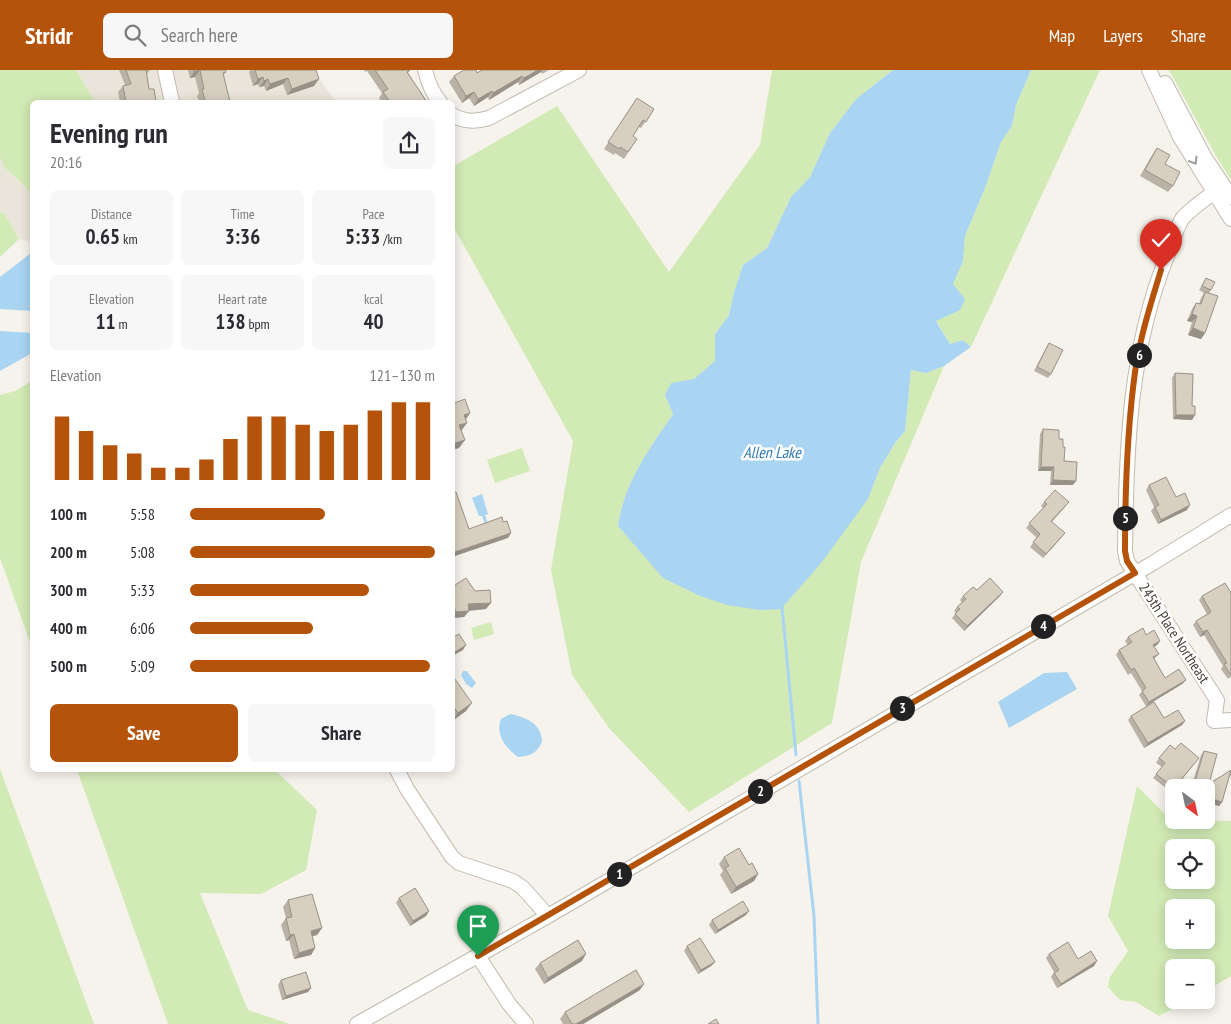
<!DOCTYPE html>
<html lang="en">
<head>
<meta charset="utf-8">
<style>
  body { margin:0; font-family:"PT Sans Narrow",sans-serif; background:#f7f7f7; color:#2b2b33; height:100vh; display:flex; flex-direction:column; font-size:19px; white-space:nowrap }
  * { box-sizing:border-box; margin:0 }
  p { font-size:16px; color:#7c7c81 }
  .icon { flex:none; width:28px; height:28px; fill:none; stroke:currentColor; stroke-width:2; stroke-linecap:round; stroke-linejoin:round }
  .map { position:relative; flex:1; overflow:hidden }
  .side { position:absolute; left:30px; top:30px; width:425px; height:672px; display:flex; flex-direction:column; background:#fff; border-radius:8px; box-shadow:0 2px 12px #0003 }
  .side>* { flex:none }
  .needle { width:32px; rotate:147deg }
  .controls { position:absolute; left:1165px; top:709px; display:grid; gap:10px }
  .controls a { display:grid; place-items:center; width:50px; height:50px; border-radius:8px; background:#fff; box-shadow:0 2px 12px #0003; font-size:25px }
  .pin { position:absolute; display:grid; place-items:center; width:42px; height:42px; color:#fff; margin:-51px -21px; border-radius:50% 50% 50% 0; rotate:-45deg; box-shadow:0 0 5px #0007 }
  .pin .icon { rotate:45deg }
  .km { position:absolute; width:25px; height:25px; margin:-12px; border-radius:50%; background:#222; color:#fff; font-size:14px; line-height:25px; text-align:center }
  .round { display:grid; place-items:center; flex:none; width:52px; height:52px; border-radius:8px; background:#f7f7f7 }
  .headline { display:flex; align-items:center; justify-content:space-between; height:85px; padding:0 20px }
  h1 { font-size:28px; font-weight:700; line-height:38px }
  .metrics { display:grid; grid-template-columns:repeat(3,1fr); gap:8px; height:85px; padding:5px 20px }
  .metrics div { display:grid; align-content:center; border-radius:8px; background:#f7f7f7; text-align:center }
  .metrics b { font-size:21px; font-weight:700 }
  .metrics small { font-size:14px; font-weight:400 }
  .metrics p { font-size:14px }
  .chart { height:140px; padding:10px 20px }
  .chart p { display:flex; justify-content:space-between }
  .chart svg { width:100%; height:90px; margin-top:5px; stroke:#b45309; stroke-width:6 }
  .action { display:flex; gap:10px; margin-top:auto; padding:10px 20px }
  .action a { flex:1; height:58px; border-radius:8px; background:#b45309; color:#fff; font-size:20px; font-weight:700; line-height:58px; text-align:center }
  .action a+a { background:#f7f7f7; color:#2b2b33 }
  ul { padding:0 20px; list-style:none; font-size:16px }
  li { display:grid; grid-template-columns:80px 60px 1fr; align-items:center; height:38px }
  li i { height:12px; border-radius:6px; background:#b45309 }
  header { display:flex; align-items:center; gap:30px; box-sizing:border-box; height:70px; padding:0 25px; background:#b45309; color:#fff }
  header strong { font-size:24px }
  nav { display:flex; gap:28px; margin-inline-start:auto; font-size:18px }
  .search { width:350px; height:45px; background:#f7f7f7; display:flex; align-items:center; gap:12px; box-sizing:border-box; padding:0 18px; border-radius:8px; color:#7c7c81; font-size:19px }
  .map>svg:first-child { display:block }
</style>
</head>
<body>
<header>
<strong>Stridr</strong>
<div class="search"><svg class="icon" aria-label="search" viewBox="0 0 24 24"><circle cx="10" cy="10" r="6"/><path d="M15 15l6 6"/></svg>Search here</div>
<nav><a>Map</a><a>Layers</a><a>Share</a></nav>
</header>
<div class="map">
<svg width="1231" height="954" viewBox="0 0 1231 954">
  <rect width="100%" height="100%" fill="#f6f3ec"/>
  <path fill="#eae5da" d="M76,0h237l23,32h-241z
    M0,87l5,11 20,18 7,12v44l-13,-3 -15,-26 -4,-1z"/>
  <path fill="#d2eab5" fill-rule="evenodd" d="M0,0h76l19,32h-63v95l-7,-11 -20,-18 -5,-11z
    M772,0h121l-37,29 -26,34 -20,44 -19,20 -24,51 -24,17 -9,27 -5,23 -14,19v27l-21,18 -29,16 8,19c-24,35 -49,69 -55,112l17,19 146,64 87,-110 12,-31 15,-25 10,-12 6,-61 15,3 18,-7 -83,196 -29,161 -143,89 -80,-84 -37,-53 -21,-105 22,-129 -120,-215 -1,-59 105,-61 112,166 91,-127z
    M1031,0h69l-129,277 -8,-7 -13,4 -14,-24 24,-10 -8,-26 11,-23 2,-25 20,-48 16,-46 11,-16 4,-21z
    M1169,0h62v110l-15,-24z
    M0,142l4,1 15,26 -19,18z
    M32,311v267l-32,-90v-163l15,-4z
    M522,378l8,23 -35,12 -8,-23z
    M491,552l3,12 -20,6 -3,-12z
    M0,699l94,255h-94z
    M77,700h198l42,40 -11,60 -45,24 -61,-1 48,117 42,14h-122z
    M1137,716l32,32h5v2l57,1v155l-25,15v-23h-32v32h16l-31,16 -23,-14 -16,-2 -12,-13 2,-10 18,-26 -20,-35zM1174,778h32v32h-32zM1174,838h32v32h-32z"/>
  <path fill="#a9d4f2" d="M893,0h138l-15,35 -4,21 -11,16 -16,46 -20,48 -2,25 -10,23 12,15 -5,11 -24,11 14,23 13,-4 8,7 -27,19 -18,7 -15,-3 -6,61 -10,12 -15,25 -12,31 -46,63 -41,47 -21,1 -33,-5 -29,-10 -35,-17 -45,-52c6,-43 31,-77 55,-112l-8,-19 6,-12 23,-4 21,-18v-27l14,-19 5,-23 9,-27 24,-17 24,-51 19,-20 20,-44 26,-34z
    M31,183l1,3v55l-32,-2v-32z
    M0,261l32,2v20l-32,18z
    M482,424l6,20 -3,1 4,13 -2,1 -5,-13h-3l-7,-18z
    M463,601h4l9,12 -4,5 -6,-4 -5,-9z
    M1067,602l10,17 -68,39 -11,-26 46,-29z
    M510,644c15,3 32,9 32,28 -5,11 -11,14 -24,15 -12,-9 -23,-22 -17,-38z"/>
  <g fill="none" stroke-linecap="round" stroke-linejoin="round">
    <path stroke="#a9d4f2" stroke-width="3" d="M782,537l14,148
      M799,711l15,135 4,108"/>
    <defs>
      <path id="minor" d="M165,0l7,32
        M425,0c3,12 7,23 15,32
        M1149,0l31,67 51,82
        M1165,13l40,75 26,39
        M452,45c13,7 23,7 37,3l90,-48
        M1224,116c-10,6 -35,24 -42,33 -6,10 -10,24 -14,35 -39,94 -42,197 -43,297l2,10 90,139 -3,21 17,-1
        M397,700l10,19 45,68 7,6 54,18 10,7 25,28
        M478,886l31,48 17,20
        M357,954l191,-108 605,-353 78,-48"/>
    </defs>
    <use href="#minor" stroke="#c2bbae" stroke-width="16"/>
    <use href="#minor" stroke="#fff" stroke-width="14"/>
  </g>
  <path fill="#bab2a6" d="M119,0h31l-3,4 2,15 7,13h-36l-2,-10 5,-6 2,-1z
    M188,0h37l1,2 -3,4 7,26h-31l-2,-6 2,-3 -4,-16 -5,1z
    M250,0h66l-2,16 -27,9 -4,-11 -17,7 -2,-5 -5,1 -1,-3 -5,2 -4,-14z
    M364,0h46l-2,3 19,29h-45l-3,-4 3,-5 -15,-22 -2,1z
    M482,0h67l-7,4 -1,-2 -22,13 -1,-3 -29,18 -1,-3 -14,9 -5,-8 -7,5 -13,-21 5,-6 23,-3z
    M637,28l17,11 -13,19 -2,-1 -6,9 4,3 -13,20 -9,-6 -1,2 -10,-6z
    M1157,78l8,16 8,22 -5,6 -28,-16 12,-21z
    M1206,208l5,12 -2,3 -4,40 -4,6 -13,-4 4,-13 -5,-1 5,-12 4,-6 3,1 2,-6 3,-5 -5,-3z
    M1049,273l2,31 -3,4 -14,-7 12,-23z
    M1175,303l17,47 -19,-1 -1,-41z
    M1043,359l16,10 4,8 1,14 9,24h-23l1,-14h-13l2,-37z
    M1149,415l27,12 11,13 -29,14 -7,-13 3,-4 -8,-17z
    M1044,432l22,4 -14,16 9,16 -18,20 -13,-11 7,-9 -11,-10 17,-20 -2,-2z
    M452,517l34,22 -17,2 -5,6 -12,1z
    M977,520l23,6 -36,35 -12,-13 4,-5 -2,-2 3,-4 5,-4 -2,-3 3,-4z
    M1231,523v84l-3,2 -7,-10 2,-3 -19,-31 -4,2 -7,-12 3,-4 11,-7 -8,-14 3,-4z
    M1146,565l14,6 -3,4 -3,2 5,7 -5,5 11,19 21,2 -4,4 -36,22 -7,-11 3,-4 -11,-18 -3,2 -12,-20 3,-5 9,-5 -3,-4 3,-4z
    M452,605l14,36 -14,10z
    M1131,646l54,5 -3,4 -38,23 -16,-28z
    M1175,679l21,13 -21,26h-1v1l-3,3 -18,-14 9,-11 -6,-4 3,-5z
    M1204,681l5,33 22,-14v7l-1,-2 -8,27 -3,4 -13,-18h-15l10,-33z
    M724,787l25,8 9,9 -4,7 -23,13 -11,-19 3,-4 -4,-7z
    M399,828l30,13 -3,5 -16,10 -14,-23z
    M288,830l34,28 -5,7 -5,1 3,12 -4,7 -17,4 -5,-19 -3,1 -5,-16 5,-7 -3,-11z
    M746,845l-31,19 -6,-9 3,-5z
    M687,876l28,16 -4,4 -13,8 -14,-23z
    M1049,884l29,5 19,2 -3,5 -37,22 -6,-11 3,-5 -8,-14z
    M582,891l-38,23 -9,-15 5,-6z
    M281,910l27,12 -26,8 -4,-15z
    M640,920l-57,34h-20l-3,-5 5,-7z"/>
  <path fill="#979187" d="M200,0l-5,7 -5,1 4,-6z
    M538,0h4l-1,2 -22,13 5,-7z
    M522,6l-4,6 -29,18 4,-7z
    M263,7l-5,7 -5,2 5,-7z
    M288,8l-5,6 -17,7 4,-7z
    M268,9l-4,7 -5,1 5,-6z
    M319,9l-5,7 -27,9 5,-6z
    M492,21l-4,6 -14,9 4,-7z
    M474,22l-5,6 -7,5 4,-7z
    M1192,244l5,2 -5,6 -5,-1z
    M1193,258l12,5 -4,6 -13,-4z
    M470,343l-5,8 -1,-6z
    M1176,345h19l-3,5 -19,-1z
    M467,353l-6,8 -2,-6z
    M465,370l-6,8 -7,2v-6z
    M1041,397h13l-3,4h-13z
    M1053,410l23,1 -3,4h-23z
    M1190,435l-3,5 -29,14 3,-4z
    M511,463l-3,5 -56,19v-4z
    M1065,463l-4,5 -18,20 3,-4z
    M1003,522l-3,4 -36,35 3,-5z
    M491,533l-5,6 -22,2 4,-7z
    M469,541l-5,6 -12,1v-1l4,-5z
    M1207,560l-3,5 -4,2 3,-5z
    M1160,571l-3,4 -7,4 3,-4z
    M466,575l-3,5 -11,6v-2z
    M1186,610l-4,4 -36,22 3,-4z
    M472,633l-6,8 -14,10 6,-8z
    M1185,651l-3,4 -38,23 4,-5z
    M1206,727l16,5 -3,4 -13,-3z
    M758,804l-4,7 -23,13 5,-7z
    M429,841l-3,5 -16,10 3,-5z
    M749,841l-3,4 -31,19 3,-4z
    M322,858l-5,7 -11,3 5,-7z
    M294,864l-5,6 -3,1 4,-6z
    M315,878l-4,7 -17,4 5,-6z
    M586,884l-4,7 -38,23 4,-6z
    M1097,891l-3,5 -37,22 4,-4z
    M715,892l-4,4 -13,8 3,-4z
    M644,914l-4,6 -57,34h-7z
    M311,918l-3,4 -26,8 4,-4z"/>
  <path fill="#d8cfc1" stroke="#979187" d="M126,0h21h-1l3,19h5l2,13h-30l-3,-16 8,-2z
    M194,0h31l1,2 -3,1 7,29h-31l6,-1 -3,-12h2l-4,-19 -6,2z
    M255,0h61l3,9 -27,10 -4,-11 -18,6 -2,-5 -4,2 -1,-4 -5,2z
    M375,0h35l-3,2 20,30h-37l-7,-10 5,-3z
    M464,0h12l1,3 5,-3h56l-14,8 -2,-2 -29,17 -1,-2 -14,8 -4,-7 -8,4 -12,-20z
    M637,28l17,11 -8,13 -3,-2 -10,16 4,3 -9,13 -8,-5 -1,2 -11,-7z
    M1157,78l13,7 -5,9 15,8 -7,14 -28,-16z
    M1206,208l9,4 -4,8 -9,-4z
    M1205,222l13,4 -13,37 -12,-5 4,-12 -5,-2 4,-11 5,1z
    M1049,273l14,7 -12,24 -14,-7z
    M1175,303l18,1 -1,32h3v9h-19z
    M465,329l5,14 -6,2 3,8 -8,2 6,15 -13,4v-40z
    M1043,359l16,1v9h4v8h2l-1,14 13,1 -1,19 -23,-1 1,-13h-13z
    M1166,407l10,20 9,-4 5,12 -29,15 -6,-13 4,-2 -10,-20z
    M1055,420l14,12 -18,19 14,12 -19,21 -13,-12 7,-8 -11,-11 18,-19 -3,-2z
    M456,422l13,37 33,-12 1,5 4,-1 4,12 -59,20v-60z
    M466,508l9,13 15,-1 1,13 -23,1 1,7 -13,1 -2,-4 -2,1v-11h3l-3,-4v-7z
    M990,508l13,14 -36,34 -12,-12 5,-5 -3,-2 9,-8 -3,-3 10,-9 4,3z
    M1225,513l6,10v82l-7,-11 3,-1 -20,-33 -4,2 -7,-11 15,-9 -9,-16z
    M1143,558l3,7 8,-5 6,11 -7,4 6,9 -6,3 12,21 14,-9 7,11 -37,22 -7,-11 4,-3 -12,-20 -3,2 -12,-20 13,-8 -4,-5z
    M459,564l7,11 -14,9v-16z
    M452,605l20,28 -14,10 -6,-8z
    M1154,632l10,16 14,-8 7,11 -37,22 -17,-27z
    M1181,673l18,15 -25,30 -18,-14 9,-11 -6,-5 11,-13 5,4z
    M1204,681l13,3 -8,30 22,-14 -9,32 -16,-5v-9h-13z
    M739,778l10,17 3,-2 6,11 -22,13 -11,-19 4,-2 -5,-9z
    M415,818l14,23 -16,10 -14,-23z
    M312,824l10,34 -11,3 4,17 -16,5 -5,-19 -4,1 -4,-17 6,-1 -4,-17z
    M743,831l6,10 -31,19 -6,-10z
    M700,868l15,24 -14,8 -14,-24z
    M578,870l8,14 -38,24 -8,-15z
    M1068,872l10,17 13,-8 6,10 -36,23 -7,-11 5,-3 -10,-16z
    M636,900l8,14 -68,40h-4l-7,-12z
    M306,902l5,16 -25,8 -5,-16z
    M716,949l3,5h-11z"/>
  <defs><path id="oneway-chevron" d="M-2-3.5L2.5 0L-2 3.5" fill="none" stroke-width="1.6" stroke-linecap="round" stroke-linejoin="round" transform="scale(1.25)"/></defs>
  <use stroke="#9c9892" href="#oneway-chevron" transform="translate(1194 91) rotate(59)"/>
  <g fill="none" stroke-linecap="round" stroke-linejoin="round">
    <defs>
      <path id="route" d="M478,886l657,-383 -8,-12 -2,-10c0,-60 2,-120 10,-179 5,-35 16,-69 26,-102"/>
    </defs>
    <use href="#route" stroke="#fff" stroke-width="10"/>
    <use href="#route" stroke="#b45309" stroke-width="6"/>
  </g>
  <g text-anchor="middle" stroke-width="5" stroke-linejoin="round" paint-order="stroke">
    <g font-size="15" fill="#4b4439" stroke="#fff">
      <text transform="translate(1174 563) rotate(57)" y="5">245th Place Northeast</text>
    </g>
    <g font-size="16" font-style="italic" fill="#2e7ab2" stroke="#fff">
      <text x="772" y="388">Allen Lake</text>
    </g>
  </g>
</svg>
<div class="controls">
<a><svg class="needle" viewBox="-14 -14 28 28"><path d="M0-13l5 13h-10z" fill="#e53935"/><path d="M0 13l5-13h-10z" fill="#7c7c81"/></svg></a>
<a><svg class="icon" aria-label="locate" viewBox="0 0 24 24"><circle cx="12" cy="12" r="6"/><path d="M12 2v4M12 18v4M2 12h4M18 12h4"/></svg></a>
<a>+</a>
<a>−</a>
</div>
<div class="pin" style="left:478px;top:886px;background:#1e9e55"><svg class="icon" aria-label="arrive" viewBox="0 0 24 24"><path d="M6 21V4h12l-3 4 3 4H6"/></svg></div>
<div class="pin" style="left:1161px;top:200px;background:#d93025"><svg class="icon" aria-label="check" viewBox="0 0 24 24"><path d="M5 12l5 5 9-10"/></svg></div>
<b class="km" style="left:619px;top:804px">1</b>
<b class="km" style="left:760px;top:721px">2</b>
<b class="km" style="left:902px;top:638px">3</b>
<b class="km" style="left:1043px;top:556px">4</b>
<b class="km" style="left:1125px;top:448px">5</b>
<b class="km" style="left:1139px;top:285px">6</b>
<section class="side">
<div class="headline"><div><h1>Evening run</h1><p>20:16</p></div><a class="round"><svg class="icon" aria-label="share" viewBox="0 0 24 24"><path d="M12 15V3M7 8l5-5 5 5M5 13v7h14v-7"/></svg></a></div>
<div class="metrics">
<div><p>Distance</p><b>0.65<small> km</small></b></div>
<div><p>Time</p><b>3:36</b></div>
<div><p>Pace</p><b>5:33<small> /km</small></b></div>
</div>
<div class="metrics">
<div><p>Elevation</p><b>11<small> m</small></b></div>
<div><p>Heart rate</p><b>138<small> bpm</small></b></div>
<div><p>kcal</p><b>40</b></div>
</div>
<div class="chart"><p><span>Elevation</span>121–130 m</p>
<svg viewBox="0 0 160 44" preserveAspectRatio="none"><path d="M5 44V13M15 44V20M25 44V27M35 44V31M45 44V38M55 44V38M65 44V34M75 44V24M85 44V13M95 44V13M105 44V17M115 44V20M125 44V17M135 44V10M145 44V6M155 44V6"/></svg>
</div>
<ul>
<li><b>100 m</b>5:58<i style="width:55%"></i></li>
<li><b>200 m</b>5:08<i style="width:100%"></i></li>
<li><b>300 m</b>5:33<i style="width:73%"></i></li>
<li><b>400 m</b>6:06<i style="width:50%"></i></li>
<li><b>500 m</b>5:09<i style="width:98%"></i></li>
</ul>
<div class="action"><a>Save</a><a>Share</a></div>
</section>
</div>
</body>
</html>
